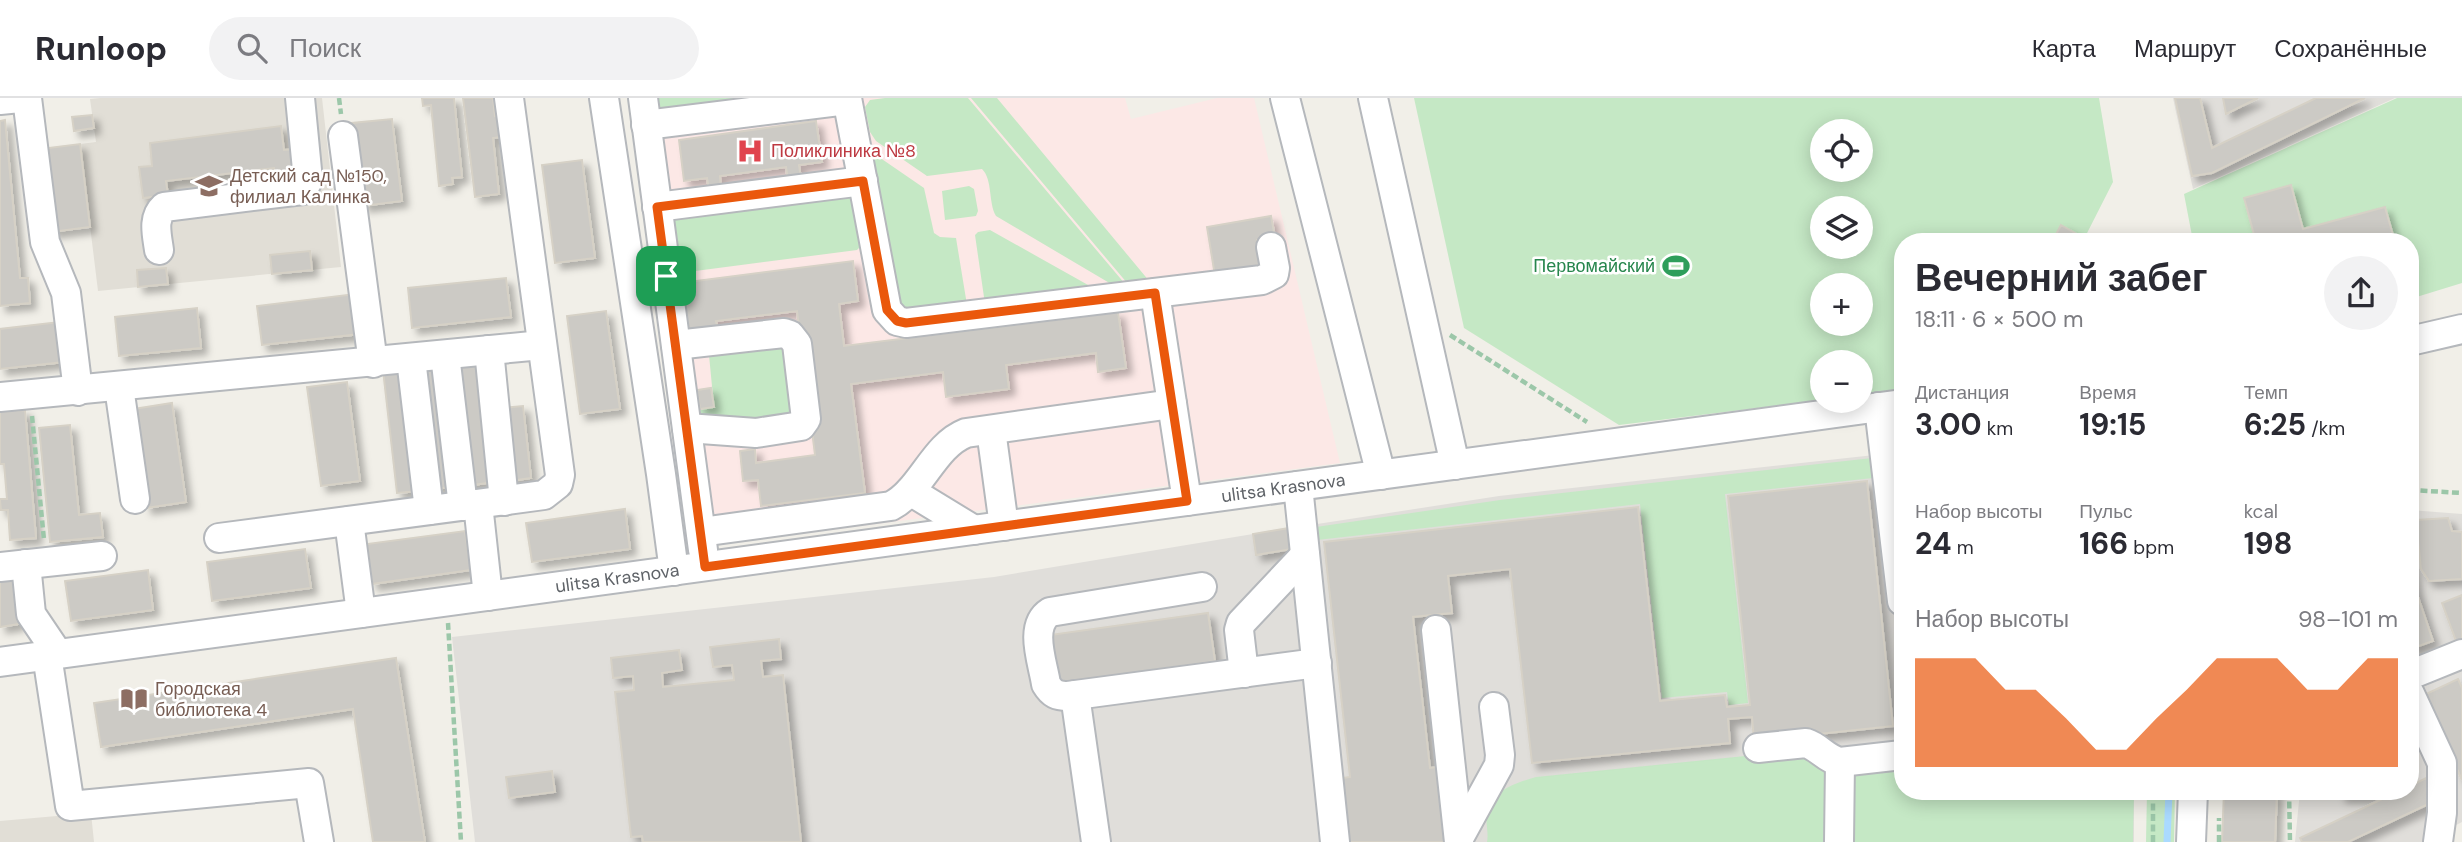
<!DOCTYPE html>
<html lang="ru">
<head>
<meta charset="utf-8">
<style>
  body { margin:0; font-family:"DM Sans",sans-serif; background:#f2f2f3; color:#2b2b33; height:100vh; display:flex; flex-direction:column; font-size:26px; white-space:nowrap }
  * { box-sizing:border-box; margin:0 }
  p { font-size:23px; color:#7c7c81 }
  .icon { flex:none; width:38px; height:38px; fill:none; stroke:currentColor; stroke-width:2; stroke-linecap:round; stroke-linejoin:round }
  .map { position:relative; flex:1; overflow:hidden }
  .side { position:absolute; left:1894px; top:135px; width:525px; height:567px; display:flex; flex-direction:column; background:#fff; border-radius:28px; box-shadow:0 4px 18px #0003 }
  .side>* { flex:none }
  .fabs { position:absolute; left:1810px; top:21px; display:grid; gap:14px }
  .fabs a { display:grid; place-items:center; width:63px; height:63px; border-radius:50%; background:#fff; box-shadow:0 4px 18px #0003; font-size:35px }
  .pin { position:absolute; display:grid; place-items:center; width:60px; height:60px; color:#fff; margin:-30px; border-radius:14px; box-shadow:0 4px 10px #0006 }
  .round { display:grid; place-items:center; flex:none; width:74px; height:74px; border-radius:37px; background:#f2f2f3 }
  .overview { display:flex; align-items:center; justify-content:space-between; height:119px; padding:0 21px }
  h1 { font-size:38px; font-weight:700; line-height:52px }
  .figures { display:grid; grid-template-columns:repeat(3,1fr); gap:10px; height:119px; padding:7px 21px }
  .figures div { display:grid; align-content:center }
  .figures b { font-size:30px; font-weight:700 }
  .figures small { font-size:19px; font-weight:400 }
  .figures p { font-size:19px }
  .chart { height:196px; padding:14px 21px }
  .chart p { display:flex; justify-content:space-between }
  .chart svg { width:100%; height:126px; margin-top:7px; fill:#ea580c; opacity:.7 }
  header { display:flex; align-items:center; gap:42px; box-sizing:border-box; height:98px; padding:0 35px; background:#fff; border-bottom:2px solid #e1e1e2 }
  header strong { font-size:33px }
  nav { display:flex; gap:38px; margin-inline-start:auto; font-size:24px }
  .search { width:490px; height:63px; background:#f2f2f3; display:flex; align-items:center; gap:18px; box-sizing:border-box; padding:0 24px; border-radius:38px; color:#7c7c81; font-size:26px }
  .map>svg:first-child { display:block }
</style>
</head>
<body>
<header>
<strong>Runloop</strong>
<div class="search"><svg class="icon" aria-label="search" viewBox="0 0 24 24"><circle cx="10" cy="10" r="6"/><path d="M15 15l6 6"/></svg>Поиск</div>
<nav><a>Карта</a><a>Маршрут</a><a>Сохранённые</a></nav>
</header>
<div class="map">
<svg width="2462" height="744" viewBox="0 0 2462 744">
  <defs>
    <filter id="shadow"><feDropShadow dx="6" dy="6" stdDeviation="3.5" flood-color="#0004"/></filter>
  </defs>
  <rect width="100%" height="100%" fill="#f1efe8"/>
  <path fill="#e0deda" d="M2173,0h222l-202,91z
    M1902,354v339h232v51h-1659l-23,-205 542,-60 259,-43 246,-38z
    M2410,412l52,4v308l-31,16v4h-136l5,-51h110z"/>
  <path fill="#e1ded6" d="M100,0h222l19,169 -243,24 -18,-147 16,-2 -6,-43z
    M91,715l3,29h-94v-21z"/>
  <path fill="#fce8e6" d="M630,0h495l6,21 86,-21h37l86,365 -638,84z"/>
  <path fill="#c5e8c5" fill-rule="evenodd" d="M646,0h94l-86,11z
    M885,0h83l163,193h-8l-127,-75c-8,-14 -3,-36 -14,-47l-55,7 -51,-35 -6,-9 -5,-25 5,-7z
    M971,0h26l158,190 -22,2z
    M1414,0h685l14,84 -30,59 -181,1v148l-42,5v-33h-38v38l-203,25 -155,-97zM1822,33h38v39h-38zM1822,110h38v39h-38zM1822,187h38v39h-38z
    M2397,0h65v185l-52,16v-57l-217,-1 -9,-47z
    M876,57l48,33 10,45 6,4 16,1 11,67 -64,10 -30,-157z
    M969,88l5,3 4,22 -2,5 -31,4 -3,-29z
    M852,97l9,51 -4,4 -177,23 -12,-54z
    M990,132l107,60 -112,14 -10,-69 3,-3z
    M784,245l16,71 -44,11 -55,-9 -1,-6 14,-3 -5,-52z
    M1872,360l4,19 -3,1 -148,16 23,209 -19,2 -2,-13 -65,6 -22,-194 -323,36 -1,-13 184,-27z
    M1795,653l31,19 6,72h-345c2,-9 -2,-20 0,-29 5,-23 29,-30 49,-36z
    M1881,669l21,9v15h232l-1,51h-286l1,-58 7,-12z
    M2147,693h28l-1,51h-28z"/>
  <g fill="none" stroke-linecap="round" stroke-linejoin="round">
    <path stroke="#aadaff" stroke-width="7" d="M2167,744l2,-51"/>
  </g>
  <path fill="#cccac5" stroke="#d6d1c6" stroke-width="2" filter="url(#shadow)" d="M422,0h32l8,79 -10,1 1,6 -14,2 -8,-81 -8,1z
    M463,0h30l2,18 4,-1 2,22 -8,1 6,56 -24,3z
    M2175,0h25l12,50 104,-50h49l-153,75 -20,3z
    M2223,0h35l-32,16z
    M92,17l2,13 -20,3 -2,-14z
    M392,21l10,82 -39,5 -11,-83z
    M5,22l15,158h8l2,25 -30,3v-185z
    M816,23l6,41 -23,3 2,13 -13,2 -2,-13 -66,9 1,12 -12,2 -2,-12 -23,3 -5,-41z
    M281,28l3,24 13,-1 4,30 -25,3 -2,-14 -108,13 2,14 -25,3 -4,-31 13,-1 -2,-23z
    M80,46l10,83 -39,5 -11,-83z
    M582,62l13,98 -40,5 -13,-98z
    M2291,87l12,44 82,-22 10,35h-139l-12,-44z
    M1271,118l4,21 -18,3 4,29 -46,7 -8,-49z
    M2061,127l19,11 -3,6h-25z
    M310,153l2,19 -40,4 -2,-19z
    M853,163l5,40 -19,3 5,42 274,-34 8,56 -28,4 -2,-19 -90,12 3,24 -63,8 -3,-25 -92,12 14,109 -104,13 -3,-26 -15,1 -3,-30 15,-2 1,14 59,-8 -18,-144 -81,10 2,9 -40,5 -6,-51z
    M166,170l2,16 -30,3 -1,-17z
    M506,180l5,39 -99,11 -4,-40z
    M355,196l5,40 -98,11 -5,-39z
    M197,210l4,40 -82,8 -4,-39z
    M606,213l14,98 -40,5 -13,-98z
    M59,224l5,40 -64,7v-40z
    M479,261l15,123 -28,4 -15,-124z
    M439,265l14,124 -20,2 -14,-123z
    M405,269l14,124 -22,2 -14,-123z
    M347,284l13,99 -39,5 -14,-99z
    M711,290l3,19 -14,2 -3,-19z
    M172,305l14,99 -40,6 -13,-99z
    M523,308l8,72 -21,3 -8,-73z
    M25,312l11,128 -26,2 -2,-30h-7l-1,-9v-2h7l-3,-35h-4v-52z
    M70,327l9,90 21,-2 3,24 -53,5 -11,-114z
    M1867,383l26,245 -139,15 -2,-24 -24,2 2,24 -198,20 -22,-194 -62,7 4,37 -39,4 17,151 8,-1 8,75h-97l-7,-64 8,-1 -26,-235 314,-35 22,194 65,-6 2,12 23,-2 -22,-209z
    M625,411l5,40 -98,13 -6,-39z
    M2448,420l4,13 10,1v47l-33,2 -8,-12 -5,-49z
    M1295,429l3,21 -42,7 -3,-21z
    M465,433l6,39 -99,14 -5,-40z
    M2410,446l5,44 18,53 -23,8z
    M305,451l6,39 -99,13 -5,-39z
    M148,472l5,40 -82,11 -6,-40z
    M13,479l6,47 -19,3v-48z
    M2462,497v53l-3,1 -17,-46z
    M1208,515l7,48 -158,23 -7,-49z
    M779,541l2,20 -20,2 2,16 20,-2 18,167h-158l-1,-6 -11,1 -16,-145 19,-2 -1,-14 -20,2 -2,-20 68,-8 3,20 -20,3 1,14 71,-7 -2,-15 -19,2 -3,-20z
    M396,560l29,184h-52l-20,-133 -252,38 -7,-44z
    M2458,581l4,9v92l-38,-85z
    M552,673l3,21 -46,6 -3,-21z
    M2426,680l11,22 -89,42h-46l-2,-4 99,-47h11v-5z
    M2224,693h53l-2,51h-53z
    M2340,693h36v5h-36z"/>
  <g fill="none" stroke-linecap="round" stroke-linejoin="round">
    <defs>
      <g id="minor">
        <path d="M27,0l18,144 21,51 12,98"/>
        <path d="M604,0l57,376 13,97"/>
        <path d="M643,0l60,452"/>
        <path d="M847,0l40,212 10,11 9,2 356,-43 12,-6 1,-6 -4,-21"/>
        <path d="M1285,0l96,377"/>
        <path d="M1373,0l82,367"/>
        <path d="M0,2l20,-2"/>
        <path d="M646,27l201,-25"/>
        <path d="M343,38l30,227"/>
        <path d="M657,109l206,-26"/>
        <path d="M159,152c-2,-15 -7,-32 5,-43l139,-17 5,-10 -8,-82"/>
        <path d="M1155,195l32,208"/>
        <path d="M2410,243l52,-12"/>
        <path d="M676,247l108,-12 6,2 7,9 9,75 -5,7 -45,7 -69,-5"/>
        <path d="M489,252l15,151"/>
        <path d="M445,257l18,151"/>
        <path d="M411,261l18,151"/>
        <path d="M119,289l16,112"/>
        <path d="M0,299l542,-52"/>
        <path d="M1879,309l23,194"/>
        <path d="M991,332l13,96"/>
        <path d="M1298,388l37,356"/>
        <path d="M910,393l64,39"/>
        <path d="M478,406l10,92"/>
        <path d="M349,423l12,92"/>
        <path d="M701,434l190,-26c31,-16 42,-60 75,-73l206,-29"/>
        <path d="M219,440l325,-43 14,-11 2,-9 -51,-377"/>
        <path d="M26,466l5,50 27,40"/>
        <path d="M0,469l102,-11"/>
        <path d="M1202,489l-152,25c-22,14 -7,51 -4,72 6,10 11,12 22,12l249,-33"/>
        <path d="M1436,532l23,212"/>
        <path d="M47,557l23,151 239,-23 10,59"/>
        <path id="s1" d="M0,564l1902,-258"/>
        <path d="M1244,575l-5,-43 2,-7 64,-68"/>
        <path d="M2410,577l52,-21"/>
        <path d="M2410,596l32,69v50l-4,29"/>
        <path d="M1075,597l21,147"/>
        <path d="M1758,650l48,-5c13,4 20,16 34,19l62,-7"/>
        <path d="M1459,740l40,-73 1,-10 -6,-48"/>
        <path d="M1839,744l1,-80"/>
        <path d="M2191,744l2,-51"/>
      </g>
    </defs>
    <use href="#minor" stroke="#b5b8bc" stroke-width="32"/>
    <path stroke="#9cc7a9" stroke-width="4.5" stroke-dasharray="7 3.5" stroke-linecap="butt" d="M339,0l2,16
      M1450,237l137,87
      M32,318l12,124
      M2410,392l52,3
      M448,525l13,219
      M2289,693l1,51
      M2153,744v-51
      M2219,744v-24"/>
    <use href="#minor" stroke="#fff" stroke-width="28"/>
  </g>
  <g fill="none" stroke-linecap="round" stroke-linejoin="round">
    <defs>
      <path id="route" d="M863,83l24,129 10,11 9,2 249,-30 32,208 -482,66 -48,-360z"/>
    </defs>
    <use href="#route" stroke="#fff" stroke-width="14"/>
    <use href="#route" stroke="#ea580c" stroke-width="9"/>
  </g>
  <defs>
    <symbol id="hospital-bare" viewBox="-9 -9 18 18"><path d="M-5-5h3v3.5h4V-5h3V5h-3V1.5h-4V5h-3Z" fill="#e0444e" stroke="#fff" stroke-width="2.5" paint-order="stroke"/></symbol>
    <symbol id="school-bare" viewBox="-9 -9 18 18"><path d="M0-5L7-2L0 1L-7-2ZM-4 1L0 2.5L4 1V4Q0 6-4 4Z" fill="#8d6e63" stroke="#fff" stroke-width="2.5" paint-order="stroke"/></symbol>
    <symbol id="stadium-bare" viewBox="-9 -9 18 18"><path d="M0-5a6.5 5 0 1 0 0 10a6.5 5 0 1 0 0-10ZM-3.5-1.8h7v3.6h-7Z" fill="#2e9e5b" stroke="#fff" stroke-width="2.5" paint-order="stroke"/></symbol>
    <symbol id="library-bare" viewBox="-9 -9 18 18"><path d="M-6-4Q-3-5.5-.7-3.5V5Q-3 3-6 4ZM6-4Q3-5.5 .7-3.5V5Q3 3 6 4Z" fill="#8d6e63" stroke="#fff" stroke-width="2.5" paint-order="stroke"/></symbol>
  </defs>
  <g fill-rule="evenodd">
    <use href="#hospital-bare" x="731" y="34" width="38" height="38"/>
    <use href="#school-bare" x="190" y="69" width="38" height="38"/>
    <use href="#stadium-bare" x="1657" y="149" width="38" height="38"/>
    <use href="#library-bare" x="115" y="582" width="38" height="38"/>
  </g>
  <g text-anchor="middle" stroke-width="5" stroke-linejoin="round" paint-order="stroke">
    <g font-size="18" fill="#be3a42" stroke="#fff" text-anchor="start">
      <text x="771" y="59">Поликлиника №8</text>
    </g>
    <g font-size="18" fill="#785e54" stroke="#fff" text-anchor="start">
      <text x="230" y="84">Детский сад №150,<tspan x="230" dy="21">филиал Калинка</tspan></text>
      <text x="155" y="597">Городская<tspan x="155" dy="21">библиотека 4</tspan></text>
    </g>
    <g font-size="18" fill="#27864d" stroke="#fff" text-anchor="end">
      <text x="1655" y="174">Первомайский</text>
    </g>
    <g font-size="18" fill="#5f6368" stroke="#fff">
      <text dy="6" stroke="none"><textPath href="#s1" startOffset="1295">ulitsa Krasnova</textPath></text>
      <text dy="6" stroke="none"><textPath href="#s1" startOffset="623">ulitsa Krasnova</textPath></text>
    </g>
  </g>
</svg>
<div class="fabs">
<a><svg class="icon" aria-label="locate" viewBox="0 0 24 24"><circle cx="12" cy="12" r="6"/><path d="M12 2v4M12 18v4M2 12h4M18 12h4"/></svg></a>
<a><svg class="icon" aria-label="layers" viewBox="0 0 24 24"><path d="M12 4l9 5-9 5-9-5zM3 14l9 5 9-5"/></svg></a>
<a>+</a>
<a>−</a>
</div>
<div class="pin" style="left:666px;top:178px;background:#1e9e55"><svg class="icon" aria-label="arrive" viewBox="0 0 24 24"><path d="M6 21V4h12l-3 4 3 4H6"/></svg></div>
<section class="side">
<div class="overview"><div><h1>Вечерний забег</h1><p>18:11 · 6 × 500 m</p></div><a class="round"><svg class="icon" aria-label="share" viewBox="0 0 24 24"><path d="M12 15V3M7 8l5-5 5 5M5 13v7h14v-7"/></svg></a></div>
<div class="figures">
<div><p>Дистанция</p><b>3.00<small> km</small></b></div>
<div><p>Время</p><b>19:15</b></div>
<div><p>Темп</p><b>6:25<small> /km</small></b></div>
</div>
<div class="figures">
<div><p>Набор высоты</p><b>24<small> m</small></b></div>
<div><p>Пульс</p><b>166<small> bpm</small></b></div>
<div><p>kcal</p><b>198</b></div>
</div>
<div class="chart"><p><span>Набор высоты</span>98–101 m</p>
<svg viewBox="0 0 160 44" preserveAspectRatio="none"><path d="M0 44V6L10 6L20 6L30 17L40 17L50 27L60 38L70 38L80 27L90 17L100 6L110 6L120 6L130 17L140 17L150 6L160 6V44z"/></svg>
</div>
</section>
</div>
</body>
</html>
